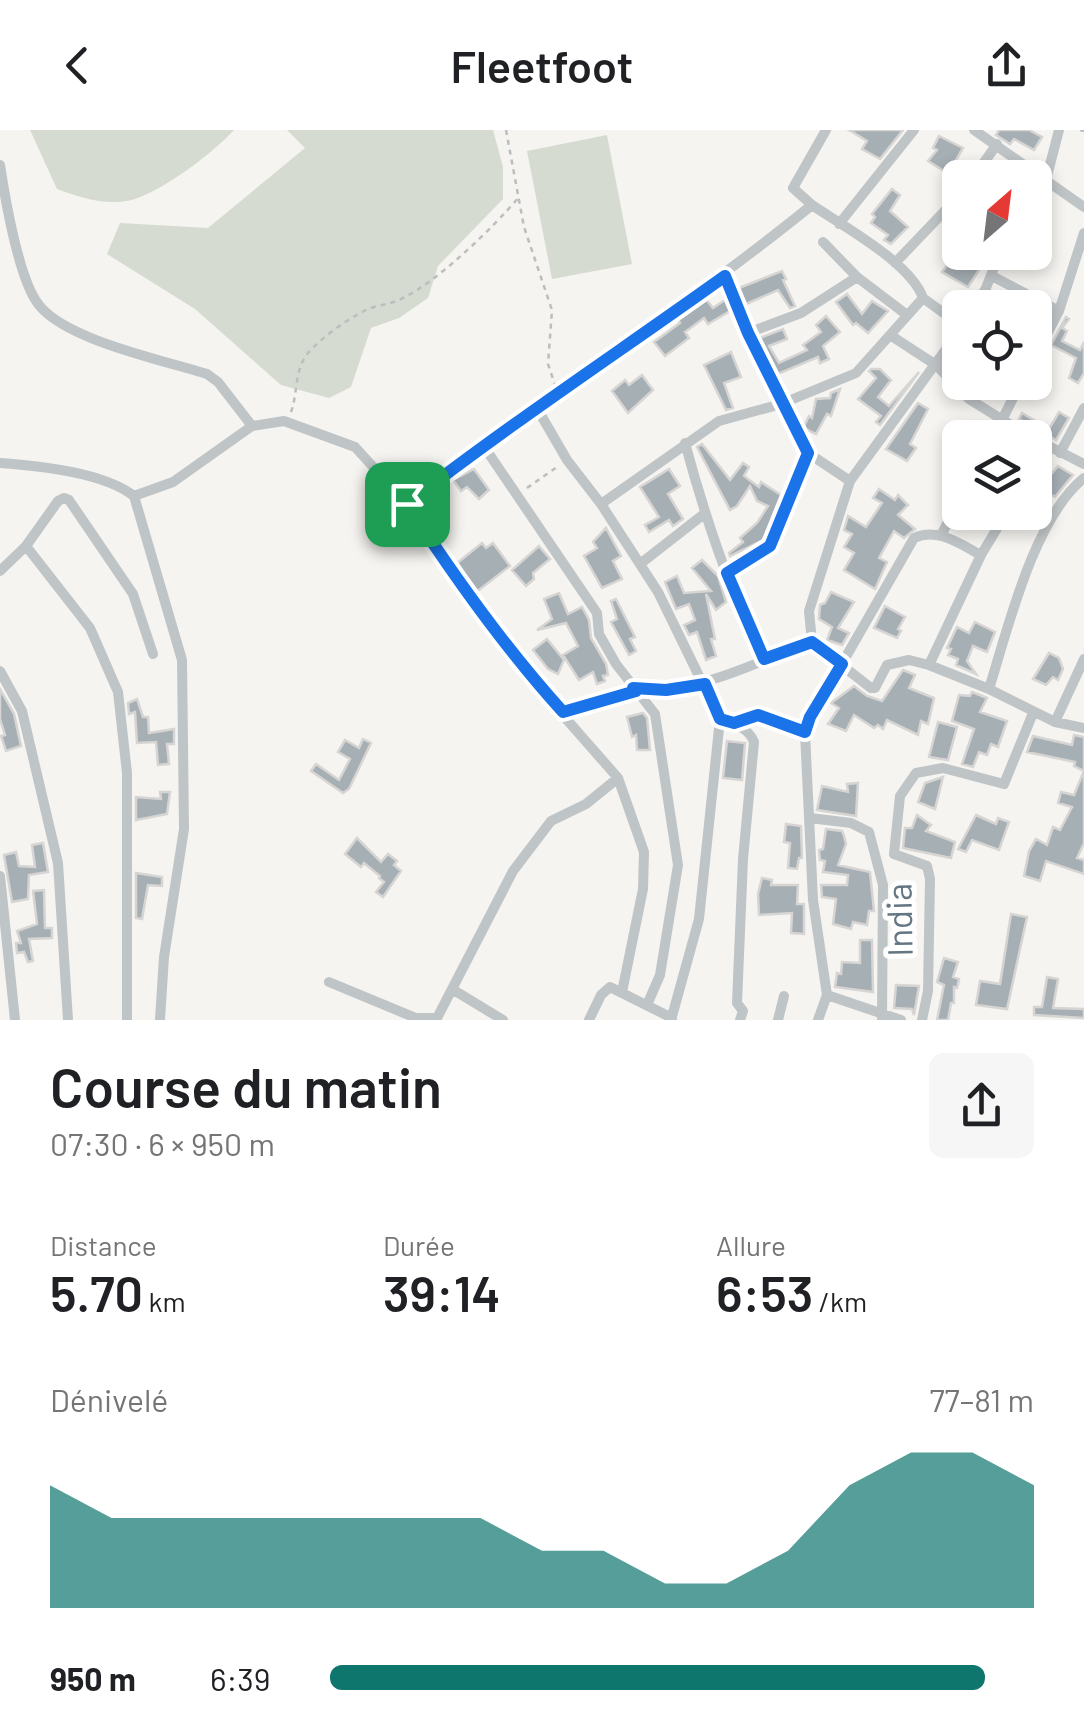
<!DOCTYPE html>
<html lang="fr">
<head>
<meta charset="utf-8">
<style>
  body { margin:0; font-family:Barlow,sans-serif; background:#f6f6f6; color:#202124; height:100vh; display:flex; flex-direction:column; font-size:38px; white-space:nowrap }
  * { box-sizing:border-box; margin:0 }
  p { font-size:32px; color:#757577 }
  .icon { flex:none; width:55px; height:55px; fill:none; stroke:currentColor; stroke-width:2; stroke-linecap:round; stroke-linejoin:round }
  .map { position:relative; height:890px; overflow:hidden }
  .side { display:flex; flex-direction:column; background:#fff; flex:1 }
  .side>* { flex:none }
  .needle { width:65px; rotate:28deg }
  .controls { position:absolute; left:942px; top:30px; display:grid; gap:20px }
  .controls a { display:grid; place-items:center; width:110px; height:110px; border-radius:15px; background:#fff; box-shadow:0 5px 15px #0003; font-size:50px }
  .pin { position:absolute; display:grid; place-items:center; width:85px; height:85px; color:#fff; margin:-42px; border-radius:20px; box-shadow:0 5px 15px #0006 }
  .round { display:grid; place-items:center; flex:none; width:105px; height:105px; border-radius:15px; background:#f6f6f6 }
  .head { display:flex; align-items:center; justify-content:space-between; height:170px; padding:0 50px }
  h1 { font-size:55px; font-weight:600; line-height:75px }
  .stats { display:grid; grid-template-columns:repeat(3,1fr); gap:15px; height:170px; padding:10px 50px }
  .stats div { display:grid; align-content:center }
  .stats b { font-size:50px; font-weight:600 }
  .stats small { font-size:28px; font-weight:400 }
  .stats p { font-size:28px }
  .chart { height:280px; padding:20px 50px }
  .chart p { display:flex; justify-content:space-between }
  .chart svg { width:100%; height:180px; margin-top:10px; fill:#0f766e; opacity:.7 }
  ul { padding:0 50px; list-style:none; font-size:32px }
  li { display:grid; grid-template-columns:160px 120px 1fr; align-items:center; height:75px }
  li i { height:25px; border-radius:12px; background:#0f766e }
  header { display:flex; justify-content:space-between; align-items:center; height:130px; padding:0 50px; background:#fff; font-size:45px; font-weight:600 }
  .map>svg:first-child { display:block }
</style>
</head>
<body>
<header><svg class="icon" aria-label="back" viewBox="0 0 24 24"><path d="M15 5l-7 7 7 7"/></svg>Fleetfoot<svg class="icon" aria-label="share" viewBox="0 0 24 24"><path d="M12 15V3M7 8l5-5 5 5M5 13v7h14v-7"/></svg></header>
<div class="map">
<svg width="1084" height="890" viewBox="0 0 1084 890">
  <rect width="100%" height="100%" fill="#f5f4f0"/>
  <path fill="#d6dbd1" d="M30,0h204c-21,23 -69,59 -99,69 -25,8 -54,-1 -78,-10z
    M287,0h206l10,37v32l-65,67 -10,32 -29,20 -28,10 -20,59 -22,11 -48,-13 -86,-76 -88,-55 13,-31 88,5 97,-80z
    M607,5l25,129 -80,15 -25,-128z"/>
  <path fill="#a6afb4" stroke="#d6d5d3" stroke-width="2.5" d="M849,0h54l-23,29 -18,-10 5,-8z
    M999,0h30l13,7 -8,13 -20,-11 -4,5 -14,-9z
    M939,6l24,12 -10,17 13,8 -2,5h-9l-27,-17 9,-11 -4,-2z
    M892,59l8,6 -10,16 18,16 -17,17 -7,-4 4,-5 -17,-12 4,-6 -3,-3z
    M957,122h23l-7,14 6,4 -11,17 -26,-15z
    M782,141l4,8 -3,1 12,26 -5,2 -12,-18 -32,14 -7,-16z
    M847,164l15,20 10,-13 16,10 -20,22 -12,-10 -3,2 -17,-23z
    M705,168l8,10 12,-8 5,11 -22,13 -4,-6 -19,14 4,6 -24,18 -11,-14 26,-19 -3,-5z
    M826,186l14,16 -17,14 6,13 -9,4 -2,-6 -40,17 -18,-36 23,-9 4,10 -18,7 10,17 28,-13 -4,-5 18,-13 -5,-7z
    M1066,187l3,2 -7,9 5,3 -5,10 18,9 4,-8v31l-6,10 -9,-5 7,-20 -25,-13z
    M731,222l10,25 -17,6 9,25 -7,2 -22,-45z
    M871,239h9l11,11 -13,17 11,9 30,-34 -39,53 -4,-3 5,-6 -23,-17 18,-21 -7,-7z
    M642,245l11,15 -25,23 -16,-22 13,-11 4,5z
    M840,259l-9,27 -4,-2 -11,20 -10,-5 -2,-3 5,-10 3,2 4,-19 14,-1 1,-5z
    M918,273l10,6 -18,35 6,4 -9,13 -21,-12z
    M1059,282l10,6 -13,22 -37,-21 3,-6 27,16z
    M702,314l28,36 13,-17 6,4 -5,9 15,11 2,-5 20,13 -18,45 -33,16 -1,-3 14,-11 -3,-4 17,-15 11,-17 -11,-5 -7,-15 -13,20 -7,4 -33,-63z
    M1058,336l15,9 -18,22 -7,-4 -6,14 -7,-3 5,-16z
    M474,339l15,21 -10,9 -12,-12 -6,4 -8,-11z
    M669,339l11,17 -12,8 15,25 -10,7 -4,-6 -20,12 -4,-7 14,-8 -19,-30z
    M879,359l16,11 3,-5 10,10 -10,10 17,14 -11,9 -10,-7 -15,27 8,4 -12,27 -31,-19 10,-17 -10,-6 8,-13 -8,-4 4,-14 18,11 16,-24 -9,-5z
    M606,398l15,28 -8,5 9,18 -20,9 -18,-32 13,-8 -4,-6z
    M482,413l4,5 7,-5 17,23 -35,27 -19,-29z
    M539,416l11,13 -17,14 1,6 -8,7 -14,-16z
    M702,430l16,16 8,26 -10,8 -10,-16 9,45h-4l5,17 -10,4 -9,-28 -8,3 -5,-10 11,-5 -6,-16 -13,5 -11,-27 12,-6 7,17 27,-2 -19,-23z
    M831,462l23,10 -16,26 11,5 -7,12 -15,-5 5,-13 -13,-8 1,-14 5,-2z
    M559,463l9,21 14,-7 7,13 2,18 15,26 2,11 -5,1 2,5 -8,3 -4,-12 -14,8 -16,-25 15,-9 -12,-23 -29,7 15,-11 -8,-20z
    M616,469l19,38 -5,2 6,12 -7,4 -18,-33 6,-3 -6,-18z
    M885,476l20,11 -7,12 3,2 -4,7 -23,-10z
    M975,492l20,10 -8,20 -14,-6 -6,15 9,13 -20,-9 2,-6 -10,-4 3,-6 -4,-1 10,-21 12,6z
    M547,509l17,21 -6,14 -10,-5 -15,-19z
    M1049,523l10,5 4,11 -5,11 -5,-3 -7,8 -13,-6z
    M903,540l12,5 -6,13 25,10 -6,26 -7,-3 -3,14 -31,-15 -4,9 -5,-4 -4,3 -20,-13 -8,16 -18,-7 11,-16 -8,-5 23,-17 13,10 15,5z
    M0,559l14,25 7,32 -15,5 -5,-15 4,-1 -5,-16z
    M972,562l15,6 -7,14 27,9 -9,26 -7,-3 -4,11 -8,-3 -6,15 -11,-3 12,-35 -22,-8 7,-26 11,1z
    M137,569l6,18h5l1,16 25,-4v15h-7l2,20 -11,1 -2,-23 -19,1 -2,-31 -6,2 -1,-11z
    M643,583l4,5 3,32h-13l-1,-15 -4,2 -5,-20z
    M938,592l19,5 -9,33 -19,-3z
    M1074,605l10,2v34l-10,-5 1,-4 -48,-10 6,-16 39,9z
    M363,609l8,4 -22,46 -6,4 -32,-22 5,-7 23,16 11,-21 -12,-7 7,-12 14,8z
    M727,611l18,2 -3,37 -19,-2z
    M1084,641v72l-7,15 7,2v14l-38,-13 -6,20 -16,-5 5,-25 7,-12 11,6 6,-18 7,3 12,-23 -14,-4 3,-11 13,3z
    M943,647l-8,32 -17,-7 7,-19z
    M858,653l-2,33 -39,-6 5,-24 26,6 -1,-8z
    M160,662h10l-3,22 -31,6v-23l25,2z
    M917,685l14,10 -5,6 29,11 -4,16 -48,-10 2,-20h7z
    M976,685l20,9 2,-6 11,4 -10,28 -27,-10 -6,12 -8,-3z
    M786,694l15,2 1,32h-3l-2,11 -9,-1 2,-25 -6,-1z
    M826,699l16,2 2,5 2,8 -8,21 32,7 4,39h-5l-2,14 -14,-3 -2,7 -18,-5 3,-25 -14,-2 -1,-12h26l1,-10 -25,-3 2,-11 -5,-1 -1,-10 4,-1z
    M357,708l24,24 7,-8 9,7 -3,4 7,6 -18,26 -7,-5 8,-10 -5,-4 1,-2 -16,-13 -3,4 -16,-13z
    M43,713l5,29 -19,3 -1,24 -16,3 -8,-47 12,-3 3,14 16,1 -3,-22z
    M136,743l26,4v9l-14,-1 -6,34 -6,-1z
    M762,748l10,2 -1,5h27l-1,19h7v30l-13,-1 1,-20 -33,2 -1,-21z
    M44,760l1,38h7v10l-23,1 4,22 -5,1 -4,-10 -7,1 -1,-10h5l-4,-12 20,-7 -4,-33z
    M1011,784l16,3 -20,92 -31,-4 4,-24 20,3z
    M860,810h12l1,52 -38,-5 2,-14 4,1 1,-12 18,1z
    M944,828l14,4 -5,15 6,2 -2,9 -3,-1v16h-3l-3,17h-11l7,-35 -7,-3z
    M1047,847l11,2 -5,29 31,1v9l-50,-3v-8h8z
    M896,855l23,1 -5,29 -2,-6 -18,-1z"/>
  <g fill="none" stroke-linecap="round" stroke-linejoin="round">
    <path stroke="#bbbdbf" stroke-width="2.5" stroke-dasharray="5 5" stroke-linecap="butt" d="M506,0l18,97 28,83 -4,54 7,21
      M1080,0l4,1
      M291,282c7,-19 3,-42 17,-59 12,-14 38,-33 56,-42 11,-6 25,-6 37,-12 35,-16 92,-71 118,-102
      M527,358l30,-21
      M571,579l34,-7 2,-4 17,-5"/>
    <path stroke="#bfc4c6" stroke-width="10" d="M974,0l110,77
      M0,35c5,33 19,116 39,140 27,35 124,55 168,69l11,8 34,44
      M973,48l24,-34
      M1046,50l13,-50
      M839,94l75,-94
      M823,112l34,35 50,38
      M895,133l65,-68
      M725,146l23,57 60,120 42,28
      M992,146l67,35
      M923,168l37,27
      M974,178l12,-20 14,-36
      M748,203l53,-20 56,-36
      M890,205l46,30 33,34 63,39
      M1035,227l24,-46 25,-78
      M538,280l29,50 34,44 57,88 62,127 -21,200 -28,101
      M993,308l28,-56
      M1035,309l49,25
      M685,313c20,74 44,147 78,216
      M483,315l114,168 2,21 17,30 39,50 23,151 -18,110 -13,30
      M1060,323l24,-45
      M0,333c39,3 103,9 134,33l48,164 2,169 -20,128 -4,63
      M1035,339l15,-22
      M134,366l39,-14 79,-56 32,-5 71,26 52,57c133,-103 274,-193 405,-299l-19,-17 33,-58
      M407,374l66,101 38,51 107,122 26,74 -1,37 -21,103
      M601,374l118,-83 62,-17 75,-31 67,-75c-12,-35 -80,-72 -111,-93
      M941,405l19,-35
      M26,416l64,82 28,64 9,81v247
      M640,434l64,-50
      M0,441l26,-25 32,-45 6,-3 5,2 64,94 20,60
      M727,443l43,-27 38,-93
      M812,512l-3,-31 41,-130 110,-151
      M929,535l52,-110 26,-43
      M0,541l22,40 36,152 10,157
      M633,557c78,5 109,-21 179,-45l59,46h4l12,-23 22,-5 20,5 60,24 66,33 29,6
      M989,559c19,-61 45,-171 95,-211
      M720,589c13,4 29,9 34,23l-11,117 -6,144 6,8 -3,9
      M1055,592l29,-63
      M734,593l24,-8 47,18
      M810,688l41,5 18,9 14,53 -1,135
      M0,746l15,144
      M329,852l87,36h21
      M452,859l51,31
      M827,865l74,25
      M436,890l77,-149 38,-50 35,-17 32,-26
      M589,890l12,-25 9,-8 62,31
      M778,890l6,-24
      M818,890l9,-25 -14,-95 -8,-167 3,-10 106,-185c23,-11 46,6 67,17
      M922,890l6,-29 2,-112 -3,-13 -33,-12 6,-58 16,-23 27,-5 61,16 29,-71"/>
  </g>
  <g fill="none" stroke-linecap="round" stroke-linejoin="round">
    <defs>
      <path id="route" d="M725,146l23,57 60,120 -38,93 -43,27 37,86 48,-17 30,22 -32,53 -5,15 -47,-17 -24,8 -14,-4 -15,-35 -39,6 -33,-2 3,3 -73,21c-59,-65 -108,-134 -156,-208 103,-80 212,-152 318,-228z"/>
    </defs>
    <use href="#route" stroke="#fff" stroke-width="20"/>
    <use href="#route" stroke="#1a73e8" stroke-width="12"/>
  </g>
  <g text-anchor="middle" stroke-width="10" stroke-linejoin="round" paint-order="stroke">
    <g font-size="35" fill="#637682" stroke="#fff">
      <text transform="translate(900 790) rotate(-91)" y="12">India</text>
    </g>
  </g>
</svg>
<div class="controls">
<a><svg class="needle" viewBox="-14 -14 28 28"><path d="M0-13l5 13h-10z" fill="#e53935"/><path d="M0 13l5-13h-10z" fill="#757577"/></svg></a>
<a><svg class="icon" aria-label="locate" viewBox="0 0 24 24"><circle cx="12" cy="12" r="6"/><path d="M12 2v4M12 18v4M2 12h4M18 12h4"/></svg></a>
<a><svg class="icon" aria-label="layers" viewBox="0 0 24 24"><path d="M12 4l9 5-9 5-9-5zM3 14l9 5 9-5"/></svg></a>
</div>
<div class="pin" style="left:407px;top:374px;background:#1e9e55"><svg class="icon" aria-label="arrive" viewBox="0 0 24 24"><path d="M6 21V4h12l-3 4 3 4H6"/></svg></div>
</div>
<section class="side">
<div class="head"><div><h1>Course du matin</h1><p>07:30 · 6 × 950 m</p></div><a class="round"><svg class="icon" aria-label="share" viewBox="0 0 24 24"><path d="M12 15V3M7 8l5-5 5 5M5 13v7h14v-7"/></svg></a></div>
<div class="stats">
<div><p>Distance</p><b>5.70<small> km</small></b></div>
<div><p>Durée</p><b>39:14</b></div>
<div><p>Allure</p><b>6:53<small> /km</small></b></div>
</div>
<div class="chart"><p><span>Dénivelé</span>77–81 m</p>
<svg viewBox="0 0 160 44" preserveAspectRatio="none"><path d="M0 44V14L10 22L20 22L30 22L40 22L50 22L60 22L70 22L80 30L90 30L100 38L110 38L120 30L130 14L140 6L150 6L160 14V44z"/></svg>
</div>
<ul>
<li><b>950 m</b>6:39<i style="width:93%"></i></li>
</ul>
</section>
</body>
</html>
